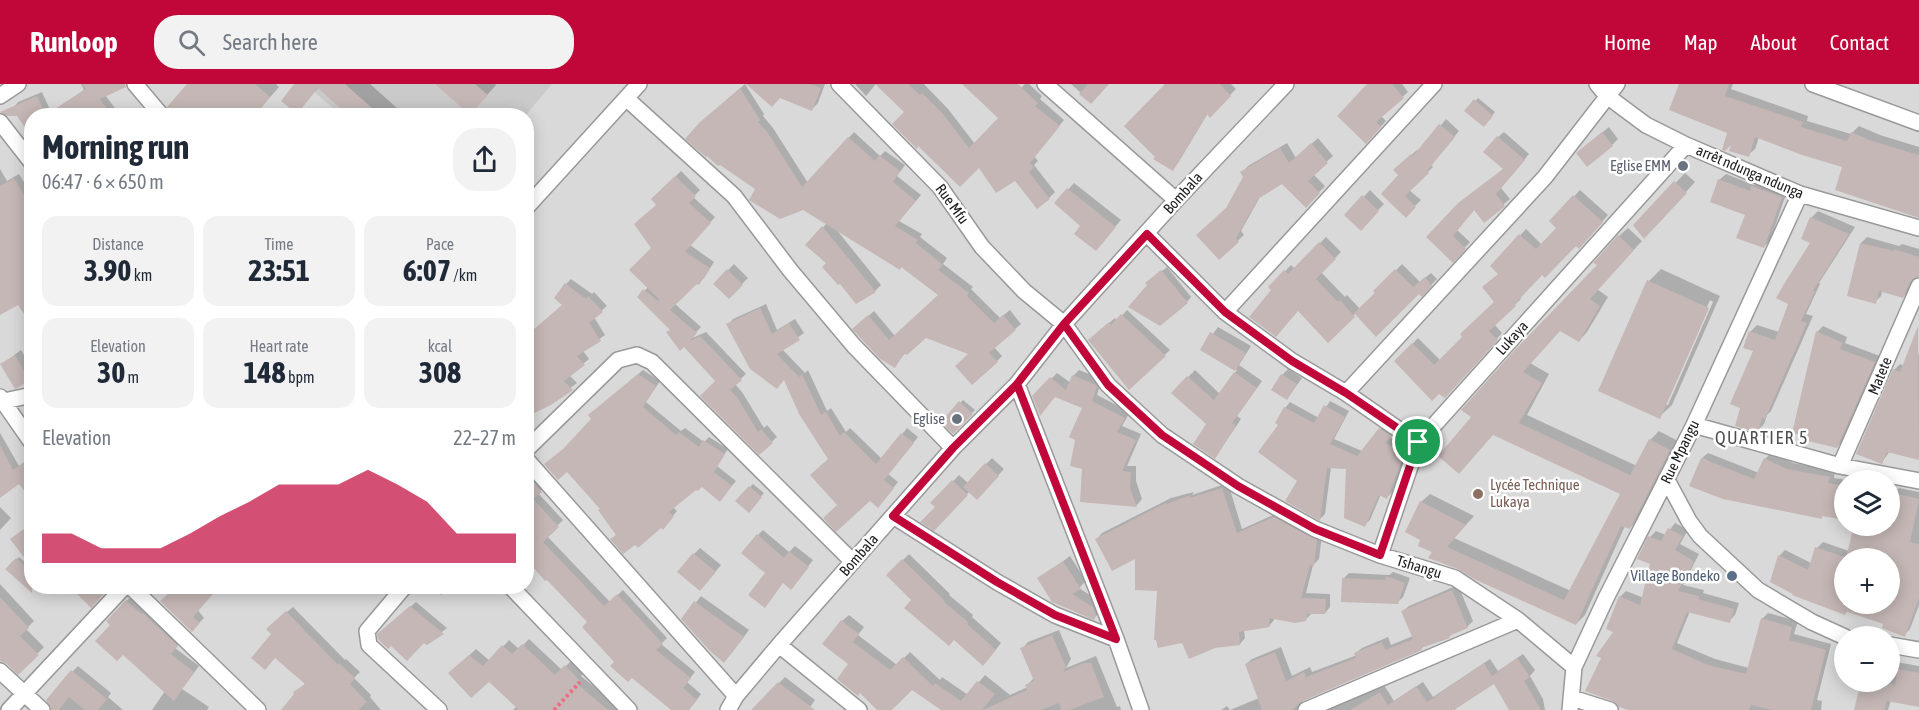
<!DOCTYPE html>
<html lang="en">
<head>
<meta charset="utf-8">
<style>
  body { margin:0; font-family:"Asap Condensed",sans-serif; background:#f2f2f3; color:#1f2937; height:100vh; display:flex; flex-direction:column; font-size:22px; white-space:nowrap }
  * { box-sizing:border-box; margin:0 }
  p { font-size:20px; color:#747a83 }
  .icon { flex:none; width:33px; height:33px; fill:none; stroke:currentColor; stroke-width:2; stroke-linecap:round; stroke-linejoin:round }
  .map { position:relative; flex:1; overflow:hidden }
  .details { position:absolute; left:24px; top:24px; width:510px; height:486px; display:flex; flex-direction:column; background:#fff; border-radius:24px; box-shadow:0 3px 15px #0003 }
  .details>* { flex:none }
  .tools { position:absolute; left:1834px; top:386px; display:grid; gap:12px }
  .tools a { display:grid; place-items:center; width:66px; height:66px; border-radius:50%; background:#fff; box-shadow:0 3px 15px #0003; font-size:30px }
  .pin { position:absolute; display:grid; place-items:center; width:51px; height:51px; color:#fff; margin:-26px; border:3px solid #fff; border-radius:50%; box-shadow:0 2px 6px #0007 }
  .round { display:grid; place-items:center; flex:none; width:63px; height:63px; border-radius:24px; background:#f2f2f3 }
  .overview { display:flex; align-items:center; justify-content:space-between; height:102px; padding:0 18px }
  h1 { font-size:33px; font-weight:700; line-height:45px }
  .metrics { display:grid; grid-template-columns:repeat(3,1fr); gap:9px; height:102px; padding:6px 18px }
  .metrics div { display:grid; align-content:center; border-radius:15px; background:#f2f2f3; text-align:center }
  .metrics b { font-size:30px; font-weight:700 }
  .metrics small { font-size:16px; font-weight:400 }
  .metrics p { font-size:16px }
  .chart { height:168px; padding:12px 18px }
  .chart p { display:flex; justify-content:space-between }
  .chart svg { width:100%; height:108px; margin-top:6px; fill:#c1063a; opacity:.7 }
  header { display:flex; align-items:center; gap:36px; box-sizing:border-box; height:84px; padding:0 30px; background:#c1063a; color:#fff }
  header strong { font-size:28px }
  nav { display:flex; gap:33px; margin-inline-start:auto; font-size:21px }
  .search { width:420px; height:54px; background:#f2f2f3; display:flex; align-items:center; gap:15px; box-sizing:border-box; padding:0 21px; border-radius:24px; color:#747a83; font-size:22px }
  .map>svg:first-child { display:block }
</style>
</head>
<body>
<header>
<strong>Runloop</strong>
<div class="search"><svg class="icon" aria-label="search" viewBox="0 0 24 24"><circle cx="10" cy="10" r="6"/><path d="M15 15l6 6"/></svg>Search here</div>
<nav><a>Home</a><a>Map</a><a>About</a><a>Contact</a></nav>
</header>
<div class="map">
<svg width="1919" height="626" viewBox="0 0 1919 626">
  <rect width="100%" height="100%" fill="#ede6e2"/>
  <path fill="#dad9d9" fill-rule="evenodd" d="M0,0h1919v626h-1919zM32,32h494v470h-494zM1845,396h45v45h-45zM1845,474h45v45h-45zM1845,552h45v45h-45z"/>
  <path fill="#cacaca" d="M305,0h247l-27,32 -184,-1z"/>
  <path fill="#0003" fill-rule="evenodd" d="M81,0h42l-18,11 16,21h-89l-18,-9 4,-5 24,-10 9,20 33,-22z
    M189,0h87l3,3 -14,16z
    M296,0h74l36,32h-55l-32,-29 -22,25z
    M437,0h58l1,1 -17,19z
    M745,0l19,30 -1,2 10,12 35,55 46,-51 26,24 5,-5 20,14 -8,11 24,19 -22,26 23,13 -2,3 27,21 -4,6 30,23 -2,2 29,29 10,-8 11,14 -27,23 8,9 -5,5 -71,-24 -20,15 -11,14 -35,-42 14,-13 21,25 45,-42 -38,-29 -66,-36 45,56 -6,6 -47,-28 -21,-18 20,-22 -24,-15 -46,-20 -50,-70z
    M750,0h75l-7,19 -6,6z
    M855,0h21l-10,12z
    M877,0h47l24,25 27,35 25,-26 -36,-34h51l5,5 5,-5h4l13,12 -2,3 24,21 -30,36 4,5 -4,4 21,27 -6,6 -34,-19 -36,-14 -73,-53z
    M1071,0h37l-17,18z
    M1164,0h67l5,5 -26,26 -2,-2 -30,50 -6,6z
    M1369,0h33l6,8 -27,24 5,5 -20,21z
    M1681,0h52l-2,5 77,27 -1,5 44,13 8,-8 21,9 39,12v69l-75,-50 -85,-29 -4,12 -7,6 -19,-23z
    M1478,14l17,14 -11,13 -17,-14z
    M1446,35l13,12 -28,34 2,2 -24,23 12,10 -15,15 -6,-40 -5,-5 22,-20 2,2z
    M1609,43l9,12 -6,6 -28,2z
    M1504,48l25,22 -28,34 9,11 -26,22 -9,-12 -18,21 13,12 -17,18 -24,-23 75,-69 -6,-31z
    M1318,54l15,18 -20,18 12,12 -19,20 -24,-24 -21,13 -20,36 3,4 -25,23 9,-50 17,-31 -3,-4 6,-7 39,-23 9,15z
    M0,85l7,12 12,-7 13,21v66l-32,53z
    M681,87l19,19 -7,7 22,20 -25,28 24,17 -10,16 -6,5 -1,-1 -22,22 26,23 -11,12 16,-7 40,42 -11,10 7,8 22,36 3,-3 10,12 -18,16 -42,-72 -33,-36 -12,-16 -33,-32 9,-10 10,-83 -5,-5z
    M1685,89l10,9 -42,46 -18,-3z
    M1726,90l28,11 5,-5 28,11 -17,50 -7,6 -16,-33 -28,-34z
    M1074,99l47,37 -25,29 -13,-23 -27,-23z
    M1370,106l14,14 -23,24 -14,-13z
    M1580,106l28,25 -23,26 -9,3 -33,29 -23,24 1,2 -27,25 8,9 -51,57 -55,-29 22,-23 23,23 55,-60 4,-27 -8,-8 34,-37 16,16 16,-17 -7,-7z
    M1818,127l37,16 -36,56 1,1 -14,30 7,2 -42,95 -4,4 -3,9 -7,7 -2,-81 -5,-18 7,-7 22,7 33,-90 -1,-24z
    M1628,144l14,13 -45,48 11,8 -21,35 -8,9 -18,-12 -31,34 19,11 -22,41 110,51 13,-26 9,-9 19,10 -40,78 -8,9 -5,-2 -40,89 -9,9 -142,-72 -13,-50 9,-8 44,22 -20,22 117,53 51,-98 -128,-60 -53,22 158,-190 20,-29z
    M1326,153l15,15 -20,20 24,25 2,-2 13,14 42,-45 18,18 11,-9 6,6 -15,15 -2,-2 -64,21 -28,27 -30,-31 -28,-22 21,-22 4,4z
    M1867,153l32,9 3,-2 17,5v27l-3,1 -7,14 -6,6 -21,-6 -1,5 -6,6 -14,-59z
    M734,180l14,14 -19,19 -14,-13z
    M1167,183l24,30 -4,5 -35,-23z
    M1661,185l59,27 -48,109 -13,12 -10,-136zM1710,216l3,2 -45,103h-4z
    M571,195l21,15 2,-2 13,14 -13,11 11,18 -22,16 6,8 -20,16 8,8 -27,21 -24,12v-88l7,4 31,-28 2,-20z
    M766,220l11,26 18,-11 9,14 -22,16 23,24 3,-3 19,41 4,-3 15,24 4,-4 32,31 25,-31 11,9 -30,37 10,8 -15,19 -13,-2 -31,6 -10,-46 -44,-81 -57,-53 5,-6z
    M1127,226l43,40 -41,38 -34,-53 20,-17 2,3z
    M1823,242l24,11 -2,6 35,13 -37,85 -6,6 -26,-11 -17,-4 24,-101z
    M1218,243l33,19 -12,19 23,16 -25,35 4,3 -21,31 -6,7 -6,-33 -35,-31 22,-23 25,24 17,-24 -35,-21z
    M21,266l11,18v9l-3,3 -27,-16z
    M1913,268l6,3v104l-29,-8 -8,11 12,-92 6,-6 4,2z
    M1288,285l14,9 -15,21 -5,-24z
    M643,286l17,11 -14,21 35,29 4,-3 19,14 5,-5 19,12 -11,17 19,15 -12,14 -22,-10 -6,3 -23,19 4,4 -10,12 -6,3 -44,8 -49,-88 25,-27 2,-8z
    M1079,286l23,9 -5,16 33,17 -8,14 19,8 -14,32h9v15l6,18 -5,6 -56,-4 3,-93 -29,-12h-21l23,-23 14,10 2,-7z
    M963,316l12,10 -22,22 -10,-10z
    M1330,317l19,10 -15,28 28,12 23,-27 10,7 -6,6 20,10 -17,45 -5,5 -6,-3 -11,26 -6,5 -16,-57 -17,-1 -6,47 -5,5 -21,-39 -19,-56 5,-16 5,-6 29,16z
    M0,349l19,33 8,-6 5,7 -32,29z
    M1708,369l51,20 6,-14 6,-6 22,10 42,8 -1,7 13,2h-2v39l-21,-4 -3,2 -119,-59z
    M992,374l12,11 -27,29 -7,-7 -36,38 3,-22 -5,-4 27,-28 9,8z
    M535,388l11,14 -8,7 25,27 -16,16 63,66 13,-12 44,48 -6,6 34,28 -8,10 14,12 -12,16h-15l-58,-48 -27,-40 -42,-44 -21,-99z
    M1228,399l14,46 38,-17 42,23 -3,24 -6,6 -7,28 24,1v13l-5,6 -14,1 -6,6 -31,-3v3l-5,6 -25,4 1,8 -5,6 -81,-54 -22,-34 -40,-17 5,-6 69,-35 23,-6 -2,3z
    M753,400l11,9 -16,18 -11,-10z
    M1899,404l20,4v113l-9,24 -6,6 -19,-12 -11,-20h16v-45h-45v45h7l-7,11 -66,-58 6,-6 26,13 6,-15 6,-6 26,9 6,-26h35v-21l3,-11z
    M0,423l11,11 -11,12z
    M1675,439l13,7 -8,14 19,10 -16,31 21,5 -1,3 36,10 -4,12 -6,6 -39,-10 -13,32 38,16 34,9 13,-49 6,-6 30,8 -4,13 37,10 -14,56 5,1 -1,9h-188l-17,-79 4,-34 6,-6 18,7 8,-35 -2,-26 6,-6 10,4z
    M763,446l26,22 6,-6 18,14 -17,22h-12l-17,-9 -9,-38z
    M700,464l21,17 -15,18 -12,-29z
    M909,470l41,40 -1,1 24,20 -1,2 29,26 -12,15 -76,-59 -25,-24z
    M1070,472l16,25 -7,7 20,13 1,11 -6,6 -55,-39z
    M19,473l13,11v11l-24,-10z
    M1393,488l17,6 -7,19 -6,6 -53,-25 5,-5 40,2z
    M0,500l34,37 -8,8 18,18 -26,26 -11,-10 -7,-4z
    M1458,501l15,36 -6,6 -13,5 -5,5 -24,8 -4,4 -119,52 3,9h-84l6,-4 3,4 29,-12 -13,-34 6,-5 29,-12 11,29 18,-9 2,5 45,-17 -1,-2 6,-5 26,-11 3,8 22,-9 -10,-25 6,-5z
    M179,502l25,32 -12,12z
    M318,502h9l-11,7 -2,-2z
    M433,502h17l-9,9z
    M132,511l51,45 -8,8 24,18 -17,23 27,18 -2,3h-55l13,-19 -57,-70z
    M701,512l48,34 -19,25 -47,-36z
    M416,518l31,26 -20,16 -43,-14z
    M293,523l52,53 1,-1 14,13 -6,6 17,17 -1,2 11,13h-98l13,-16 -1,-1 11,-10 -33,-49 1,-11z
    M849,531l15,12 -6,8 39,30 13,-13 30,28 2,-3 26,18 17,-20 25,20 18,-8 -1,-2 7,-7 -12,-29 6,-7 31,-12 12,29 -5,9 30,-12 21,51 3,-1 1,4h-177l-32,-22 -22,22h-10l-30,-46 -8,-43z
    M529,555l33,31 10,-10 12,12 -3,4 42,34h-110l4,-4 -28,-26 -32,-13 19,-18 14,12 19,-21 10,9z
    M1523,570l12,16 -5,6 13,23 2,11h-34l-16,-29 -41,27 1,2h-129l58,-25 10,16 29,-19 10,15 57,-38 8,12z
    M1890,577l29,5v39l-28,-5 -3,10h-33l7,-29h28z
    M78,582l33,27 -3,4 15,13h-71l21,-39z
    M785,593l30,23 -7,10h-55z"/>
  <path fill="#c4b7b5" d="M82,0h43l1,3 -26,12 12,17h-80v22l-15,-22h-10l-7,-4 37,-16 9,19 40,-26z
    M187,0h68l15,13 -15,19h-83l-5,-9z
    M294,0h51l36,32h-32l-31,-28 -21,26 -16,-13z
    M435,0h40l13,11 -18,20z
    M746,0h64l11,4 -9,23 -32,-13 -8,9z
    M875,0h33l12,11 2,-2 21,21 26,34 29,-30 -36,-34h56l20,19 -3,3 25,20 -30,37 4,4 -5,5 21,27 -13,10 -22,-28 -19,12 -17,-25 -19,19 -42,-41 -1,3 -25,-25 12,-12z
    M1088,0h21l-18,20 -12,-10z
    M1165,0h55l11,12 -21,22 -3,-4 -34,57 -20,-12 2,-2 -31,-31z
    M1367,0h25l12,14 -28,24 5,5 -15,17 -29,-28z
    M1679,0h50l-4,12 78,26 -2,5 46,14 4,-9 21,9 47,14v63l-84,-28 7,-23 -40,-12 -47,-18 -6,20 -20,-6 2,-6 -6,6 -3,-1 5,-17 -58,-23z
    M740,4l20,32 -2,2 10,11 34,54 46,-50 27,24 4,-6 21,16 -7,11 23,19 -21,25 23,14 -2,3 27,22 -5,5 31,23 -2,3 27,27 9,-8 13,15 -27,23 9,9 -26,23 -17,-19 13,-12 -42,-16 -19,17 -3,-2 -9,15 -15,-9 -28,-30 16,-14 21,25 49,-45 -37,-28 -1,3 -97,-60 -23,9 -31,-19 6,-11 -35,-24 -2,1 -11,-10 -1,1 -21,-18 14,-16z
    M1474,15l19,17 -9,11 -20,-16z
    M1439,40l16,13 -28,34 2,2 -24,23 11,11 -10,11 -25,-24 17,-19 -5,-5 18,-16 2,2z
    M1602,48l11,14 -26,21 -11,-14z
    M1497,52l28,24 -29,34 9,12 -2,2 -19,15 -10,-13 -21,26 13,13 -13,14 -27,-26 32,-34 45,-34 -20,-17z
    M1311,59l17,20 -20,18 12,12 -14,15 -24,-24 -24,15 -22,39 3,4 -20,18 -23,-25 30,-27 17,-31 -3,-5 40,-24 9,15z
    M675,92l21,20 -7,7 22,20 -26,29 25,16 -11,17 -2,-1 -27,26 27,23 -7,8 10,-5 42,44 -12,10 7,7 21,35 3,-3 12,14 -14,12 -59,-59 15,-15 -31,-34 -4,4 -14,-19 4,-2 -33,-33 6,-8 15,12 2,-1 -31,-30 22,-22 -17,-24 22,-19 -5,-6z
    M14,94l18,31v117l-14,-21 -18,10v-129z
    M1718,95l32,12 1,-5 31,11 -18,51 -28,-10 9,-23 -35,-13z
    M1674,97l13,12 -43,46 -11,-14z
    M1067,104l49,39 -20,24 -22,-17 6,-8 -26,-23z
    M1362,111l17,16 -18,20 -17,-16z
    M1573,111l30,27 -24,27 -3,-3 -31,32 -3,-3 -27,29 1,2 -27,25 9,9 -53,58 -6,-4 -7,7 -38,-40 18,-18 22,22 28,-28 -2,-3 34,-32 -12,-15 16,-13 -8,-8 29,-32 17,15 20,-21 -7,-7z
    M1810,133l39,17 -36,57h2l-14,30 6,2 -42,96 -3,-1 -4,15 -23,-7 5,-18 -10,-4 23,-53 -10,-3 6,-17 26,9 13,-36 -12,-6 8,-14 26,-41 -9,-4z
    M822,142l54,66 -20,12 -16,-20 -2,1 -16,-18 4,-4 -21,-18z
    M1618,151l16,15 -44,49 10,7 -21,36 -19,-11 -37,41 19,11 -23,40 111,52 19,-36 21,11 -40,79 -9,-3 -45,99 -102,-46 -16,-10 -30,-11 4,-6 -14,-6 2,-6 -15,-8 15,-31 46,24 -19,22 117,53 56,-106 -127,-59 -34,39 -21,-18 33,-39 -10,-7 50,-56 86,-89 -4,-2z
    M1319,158l17,17 -20,20 22,23 2,-2 15,17 -27,26 -30,-32 -22,26 -27,-20 22,-27 -3,-3 16,-17 4,4z
    M1860,159l34,8v-2l25,8v19l-9,6 -7,16 -24,-7 -3,13 -29,-8z
    M727,185l16,16 -14,14 -16,-15z
    M1395,185l18,18 12,-10 7,9 -10,11 -3,-3 -43,43 -22,-24 21,-20 -2,-2z
    M1161,186l27,33 -28,23 -32,-19 19,-22 -2,-2z
    M1647,196l62,28 -49,111 -62,-28z
    M565,199l21,16 2,-3 15,16 -14,11 12,18 -24,15 8,9 -21,16 9,9 -22,15 -25,12v-81l36,-31 -8,-7z
    M760,224l12,26 17,-11 11,17 -23,14 22,23 3,-3 19,41 5,-3 14,24 4,-4 32,32 25,-31 13,10 -30,37 10,8 -16,20 -8,-7 -34,31 -13,-14 14,-13 -27,-30 18,-16 -29,-45 -15,-34 -7,9 -27,-20 -24,-45z
    M1121,230l45,42 -37,34 -41,-50 21,-18 2,3z
    M1918,242l1,134 -32,-8 -5,12 -26,-10 37,-85 7,3z
    M1816,247l27,12 -3,6 35,13 -38,86 -29,-7 1,-4 -17,-4z
    M1210,248l36,21 -11,18 -35,-21z
    M15,271l15,26 -15,8 -15,-25z
    M1234,288l23,16 -25,35 4,2 -21,34 -22,-15 13,-20 -35,-31 16,-17 27,24z
    M638,290l18,12 -13,21 33,28 3,-3 20,15 4,-7 22,14 -11,18 18,14 -12,16 -18,-15 -4,4 -2,-1 -27,22 5,4 -11,14 -2,-2 -23,20 -3,-3 -12,9 -13,-15 6,-4 -18,-25 2,-1 -33,-37 -9,8 -14,-16 19,-15 28,-30 -3,-4z
    M1281,290l16,10 -10,16 -16,-10z
    M1072,291l24,10 1,2 -5,14 33,17 -8,14 19,8 -14,31 9,1 -1,16 7,19 -57,-5 2,-33 -12,-3 5,-26 -6,-3 13,-29 -27,-11 -15,19 -8,-20 18,-19 16,13z
    M959,317l14,13 -20,20 -12,-12z
    M1324,321l21,12 -15,27 27,12 22,-28 13,9 -7,6 20,9 -18,47 -8,-4 -14,32 -21,-9 2,-49 -19,-1 -7,53 -35,-20 12,-20 -39,-29 20,-27 -3,-2 9,-16 30,16z
    M0,361l13,25 19,-13v44l-13,-17 -19,14z
    M1701,374l53,21 10,-21 23,11 43,8 -2,6 17,3v34l-23,-4v3l-99,-20 -34,-13z
    M985,379l14,13 -22,24 -14,-13z
    M528,392l14,16 -9,7 26,28 -16,15 61,64 13,-12 46,50 -7,6 35,28 -8,10 14,12 -8,10h-18l-39,-32 -4,4 -18,-16 4,-4 -32,-35 5,-5 -40,-42 -2,1 -19,-22v-81z
    M952,396l16,15 -34,36 -14,-9 15,-15 -5,-4z
    M749,402l13,11 -13,16 -14,-12z
    M1222,404l15,45 37,-16 43,23 -3,26 -4,-1 -9,33 25,1 -1,15h-18l-1,7 -11,2 -26,-5 1,9 -31,5 1,13 -25,3 -26,11 -7,-16 -24,5 -2,-8h-2l3,-49 -22,-1v-31l-23,12 -17,-32 71,-36v1l25,-9 -2,3z
    M1890,408l29,7 -9,43 9,2v54l-14,39 -23,-9 1,-4 -38,-13v4l-53,-20 1,-1 -23,-12 8,-27 30,15 7,-23 30,10v46h45v-45h-44l8,-33h36z
    M32,439v45l-22,-29z
    M1668,444l15,8 -8,14 19,11 -16,30 21,5 -1,3 36,10 -4,14 -43,-11 -15,37 36,16 38,9 15,-56 31,9 -3,13 37,10 -15,60h-39l-21,-5 -2,5h-121l-9,-3 -6,-6 -28,-10 16,-33 -5,-2 17,-24 -7,-3 13,-33 21,9 10,-41 -13,-5 11,-23 13,5z
    M757,450l27,24 5,-7 20,16 -18,23 -8,-7 -18,25 -17,-13 17,-22 -24,-20z
    M693,469l23,19 -16,19 -23,-19z
    M16,474l16,15v20l-27,-24z
    M902,475l43,42 -1,1 24,20 -1,2 29,26 -13,16 -29,-26 -5,6 -45,-38 7,-8 -25,-25z
    M1063,477l18,28 -9,5 21,13 3,9 -2,4 -42,-18 -15,-24z
    M1386,492l19,7 -7,21 -57,-2 1,-24 43,2z
    M69,502h42l-20,22z
    M177,502h43l-27,31 7,6 -8,9 -32,-31z
    M1452,506l16,38 -19,8 1,2 -29,10 1,2 -120,51 -10,9h-30l-17,-46 30,-12 11,29 18,-9 2,5 50,-19 -2,-5 28,-11 3,8 28,-11 -12,-28z
    M0,513l29,31 -9,8 19,19 -21,20 -11,-11 -7,-3z
    M126,516l15,14 2,-1 35,33 -7,8 23,18 -20,29 -51,-46 -6,6 -22,-20 15,-16 -4,-4z
    M694,517l50,36 -20,26 -14,-12 -29,-32z
    M410,522l34,28 -17,11 -3,-2 -17,18 -16,-15 -3,3 -10,-10 -1,-5z
    M286,527l52,54 1,-2 16,15 -5,6 17,18 -9,8h-77l13,-16 -1,-2 12,-8 -30,-26 -10,12 -14,-12 20,-24 -5,-5z
    M841,536l18,14 -6,8 37,28 13,-13 30,29 2,-3 26,18 16,-20 18,13 -13,16h-41l-29,-20 -20,20h-15l-17,-17 -2,3 -21,-17 11,-15 -26,-20z
    M1052,551l14,32 -3,5 21,-9h7l13,34 -35,13h-8l-2,-7 -18,7h-58l44,-20 -2,-5 9,-4 -14,-33z
    M522,560l33,31 10,-10 14,15 -3,3 32,27h-89l-30,-28 -18,16 -23,-25 21,-18 14,11 19,-21 10,9z
    M1517,574l13,19 -6,4 17,29h-32l-15,-26 -40,26h-104l30,-18 8,13 28,-19 11,16 57,-39 8,13z
    M1898,585l21,4v34l-32,-6 -3,9h-30l7,-29h16l18,4z
    M71,586l36,29 -9,11h-13l-16,-13 -10,13h-8l-5,-10z
    M778,598l37,28h-64z"/>
  <g fill="none" stroke-linecap="round" stroke-linejoin="round">
    <defs>
      <path id="minor" d="M135,0l27,32
        M839,0l101,103 42,60 42,44 40,33 44,61 54,50 76,51 77,43 65,26 75,23 63,42 56,47
        M1045,0l131,116
        M1597,0l10,12 39,29 40,20 114,49 119,34
        M1813,0l106,39
        M0,12l18,-12
        M627,15l107,97 56,74 64,76 99,102
        M0,38l32,41
        M526,124l113,-124
        M1147,150l78,78 67,49 54,32 72,50
        M1225,228l209,-228
        M1017,300l99,255 25,71
        M1346,309l199,-216 72,-93
        M0,313l32,46
        M0,318l32,-7
        M1694,341l146,41 79,15
        M526,366l92,-90 19,-5 15,7 201,200
        M526,375l210,237
        M1840,382l79,-180
        M1667,396l22,41 11,15 58,54 54,32 33,15
        M893,432l104,66 58,33 61,24
        M1380,471l38,-112 268,-298
        M130,502l128,124
        M405,502l-38,45 2,14 70,65
        M510,502l119,124
        M779,561l80,65
        M1890,561l29,5
        M0,587l42,39
        M1572,614l38,12
        M9,626l116,-124
        M728,626l8,-14 43,-51 114,-129 60,-68 64,-64 47,-60 112,-124 110,-116
        M1306,626l212,-90
        M1570,626l4,-43 32,-69 88,-173 106,-231"/>
    </defs>
    <use href="#minor" stroke="#999" stroke-width="18"/>
    <path stroke="#f56b83" stroke-width="4" stroke-dasharray="3 3" stroke-linecap="butt" d="M554,626l26,-28"/>
    <use href="#minor" stroke="#fff" stroke-width="15"/>
  </g>
  <g fill="none" stroke-linecap="round" stroke-linejoin="round">
    <defs>
      <path id="route" d="M1418,358l-72,-49 -54,-32 -67,-49 -78,-78 -83,90 -47,60 -64,64 -60,68 104,66 58,33 61,24 -99,-255 47,-60 44,61 54,50 76,51 77,43 65,26 38,-113"/>
    </defs>
    <use href="#route" stroke="#fff" stroke-width="12"/>
    <use href="#route" stroke="#c1063a" stroke-width="8"/>
  </g>
  <g fill="#6b7280" stroke="#fff" stroke-width="2">
    <circle cx="1683" cy="82" r="6"/>
    <circle cx="957" cy="335" r="6"/>
  </g>
  <circle fill="#8d6e63" stroke="#fff" stroke-width="2" cx="1478" cy="410" r="6"/>
  <circle fill="#5c6f8a" stroke="#fff" stroke-width="2" cx="1732" cy="492" r="6"/>
  <g text-anchor="middle" stroke-width="5" stroke-linejoin="round" paint-order="stroke">
    <g font-size="15" fill="#5b616d" stroke="#fff" text-anchor="end">
      <text x="1671" y="87">Eglise EMM</text>
      <text x="945" y="340">Eglise</text>
    </g>
    <g font-size="15" fill="#1c1c1c" stroke="#fff">
      <text transform="translate(1750 88) rotate(23)" y="5">arrêt ndunga ndunga</text>
      <text transform="translate(1183 109) rotate(-48)" y="5">Bombala</text>
      <text transform="translate(952 120) rotate(54)" y="5">Rue Mfu</text>
      <text transform="translate(1512 254) rotate(-48)" y="5">Lukaya</text>
      <text transform="translate(1880 292) rotate(-68)" y="5">Matete</text>
      <text transform="translate(1680 368) rotate(-64)" y="5">Rue Mpangu</text>
      <text transform="translate(859 471) rotate(-49)" y="5">Bombala</text>
      <text transform="translate(1419 483) rotate(17)" y="5">Tshangu</text>
    </g>
    <g font-size="15" fill="#785e54" stroke="#fff" text-anchor="start">
      <text x="1490" y="406">Lycée Technique<tspan x="1490" dy="17">Lukaya</tspan></text>
    </g>
    <g font-size="15" fill="#4e5e75" stroke="#fff" text-anchor="end">
      <text x="1720" y="497">Village Bondeko</text>
    </g>
    <g font-size="18" letter-spacing="1.5" fill="#4f4f4f" stroke="#fff">
      <text x="1762" y="360">QUARTIER 5</text>
    </g>
  </g>
</svg>
<div class="tools">
<a><svg class="icon" aria-label="layers" viewBox="0 0 24 24"><path d="M12 4l9 5-9 5-9-5zM3 14l9 5 9-5"/></svg></a>
<a>+</a>
<a>−</a>
</div>
<div class="pin" style="left:1418px;top:358px;background:#1e9e55"><svg class="icon" aria-label="arrive" viewBox="0 0 24 24"><path d="M6 21V4h12l-3 4 3 4H6"/></svg></div>
<section class="details">
<div class="overview"><div><h1>Morning run</h1><p>06:47 · 6 × 650 m</p></div><a class="round"><svg class="icon" aria-label="share" viewBox="0 0 24 24"><path d="M12 15V3M7 8l5-5 5 5M5 13v7h14v-7"/></svg></a></div>
<div class="metrics">
<div><p>Distance</p><b>3.90<small> km</small></b></div>
<div><p>Time</p><b>23:51</b></div>
<div><p>Pace</p><b>6:07<small> /km</small></b></div>
</div>
<div class="metrics">
<div><p>Elevation</p><b>30<small> m</small></b></div>
<div><p>Heart rate</p><b>148<small> bpm</small></b></div>
<div><p>kcal</p><b>308</b></div>
</div>
<div class="chart"><p><span>Elevation</span>22–27 m</p>
<svg viewBox="0 0 160 44" preserveAspectRatio="none"><path d="M0 44V32L10 32L20 38L30 38L40 38L50 32L60 25L70 19L80 12L90 12L100 12L110 6L120 12L130 19L140 32L150 32L160 32V44z"/></svg>
</div>
</section>
</div>
</body>
</html>
